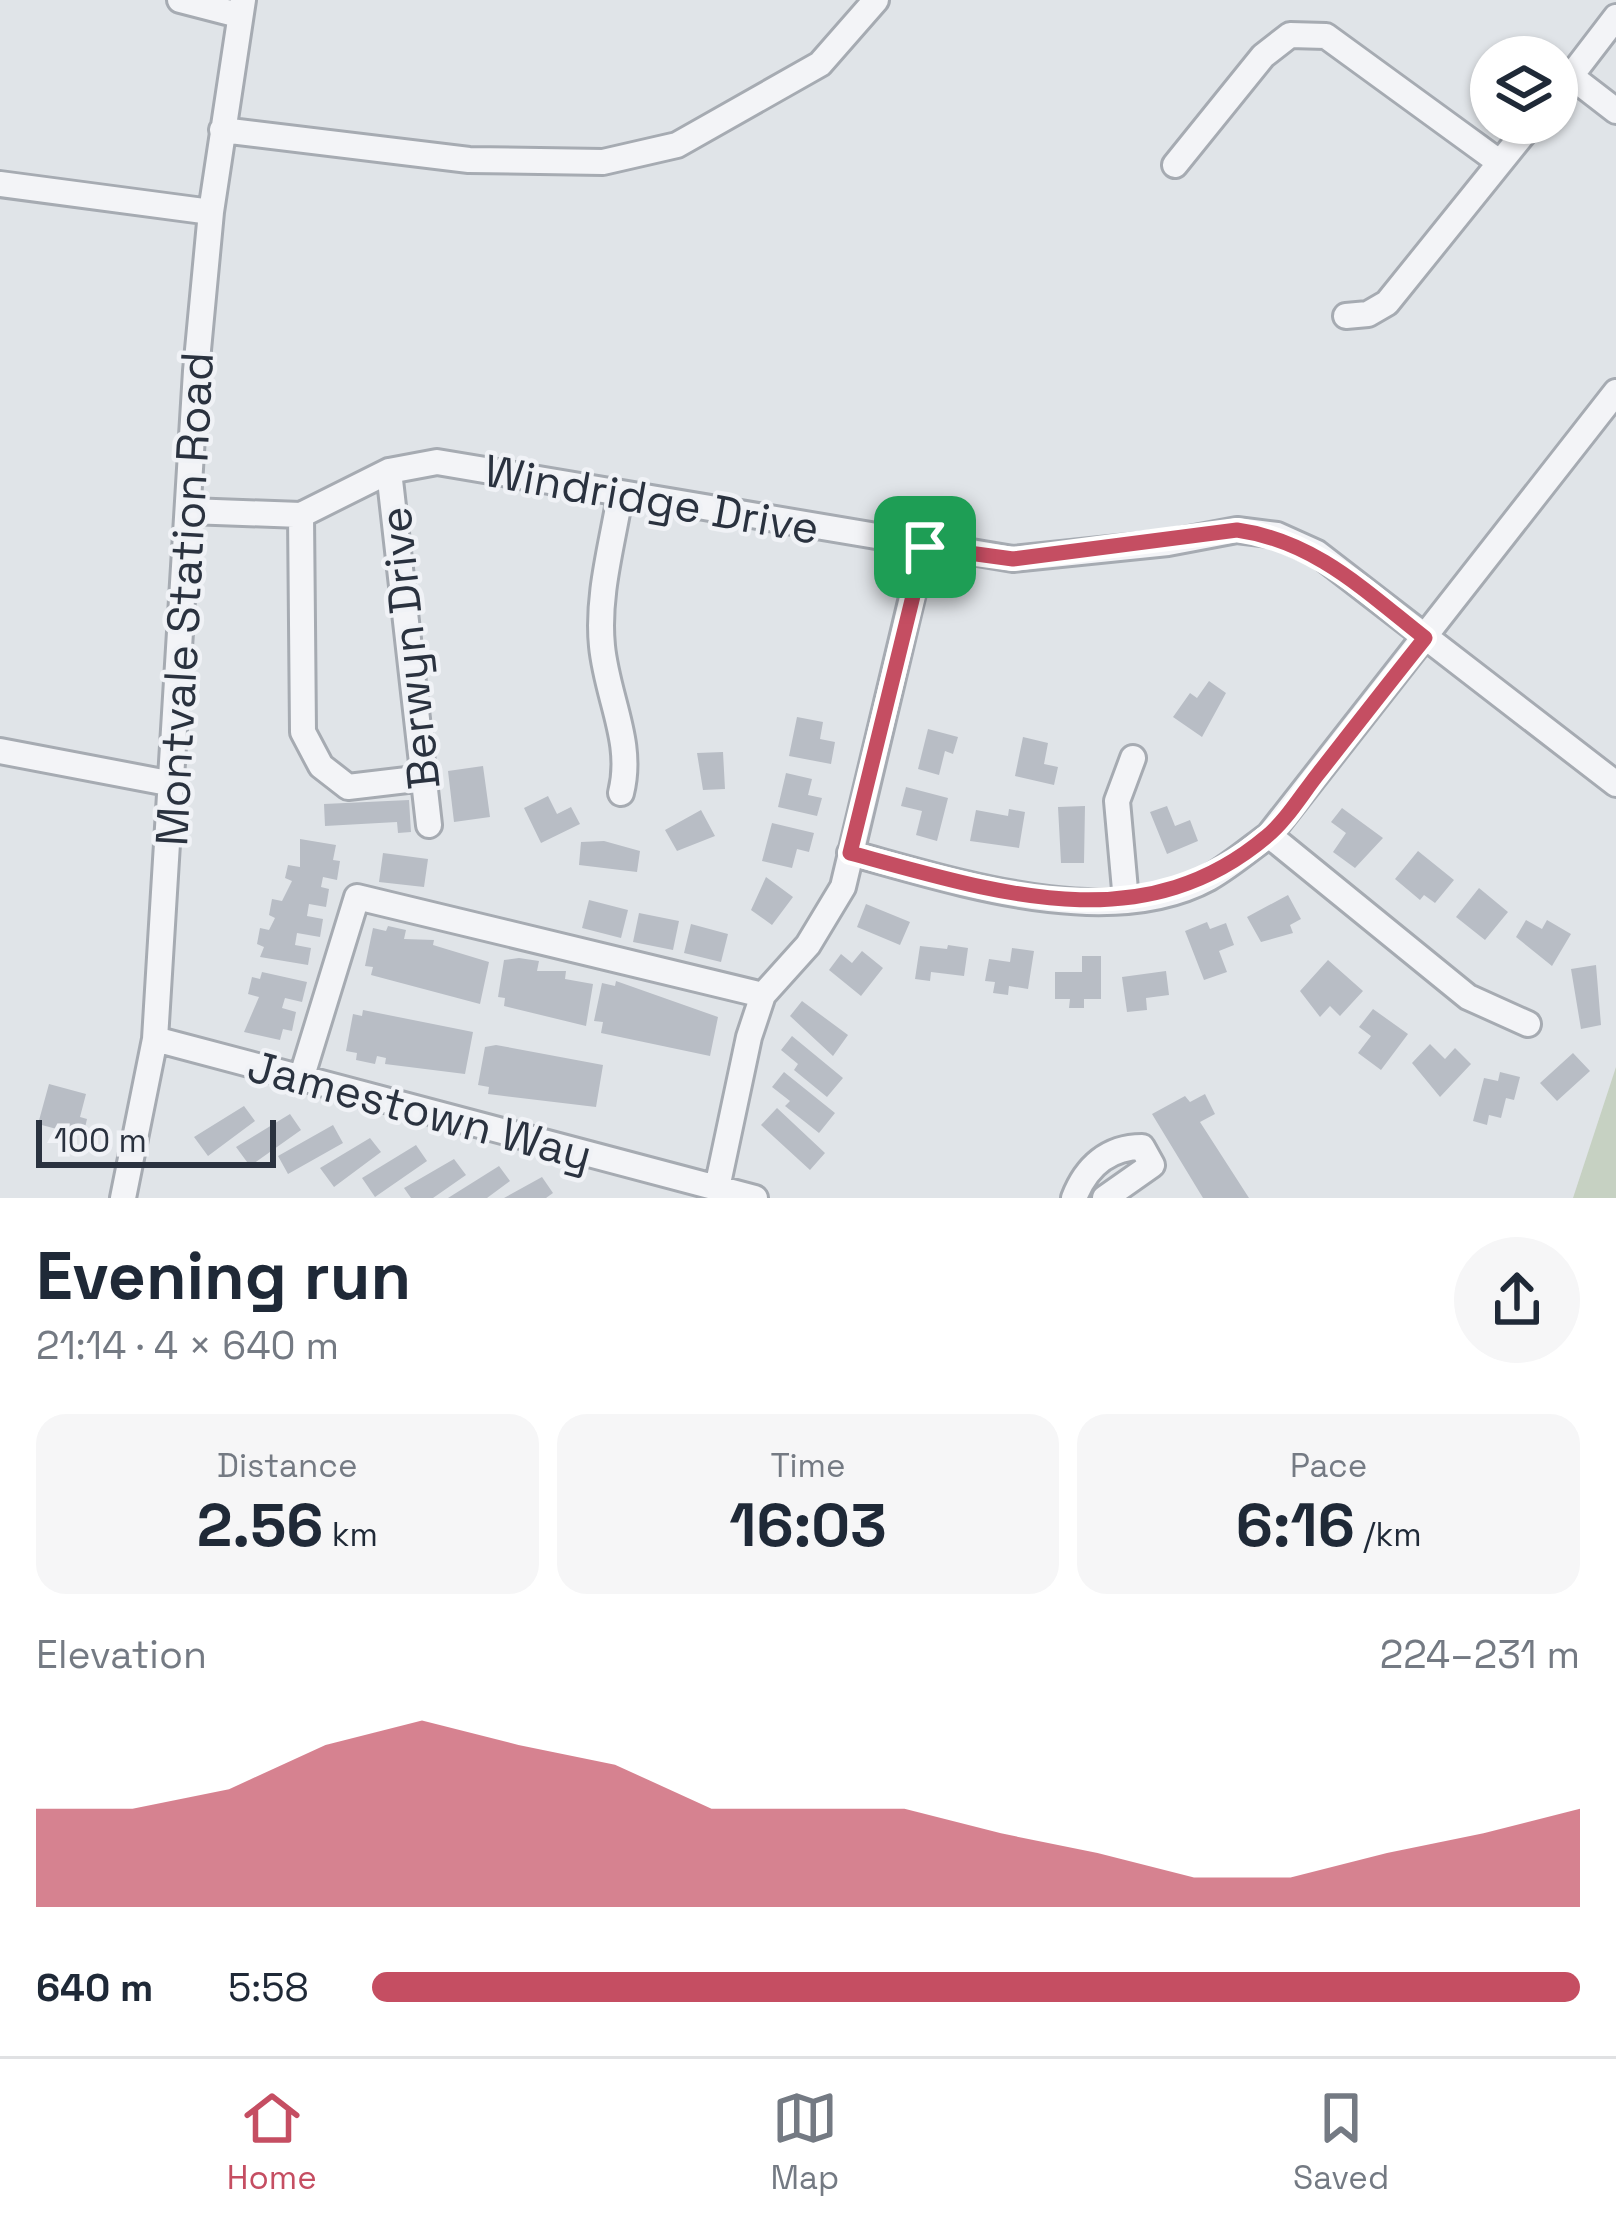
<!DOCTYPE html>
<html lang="en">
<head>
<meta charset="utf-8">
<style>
  body { margin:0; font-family:"Space Grotesk",sans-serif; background:#f6f6f7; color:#1f2937; height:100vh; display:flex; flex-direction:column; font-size:45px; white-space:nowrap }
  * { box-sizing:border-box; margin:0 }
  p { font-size:39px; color:#747a83 }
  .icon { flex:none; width:66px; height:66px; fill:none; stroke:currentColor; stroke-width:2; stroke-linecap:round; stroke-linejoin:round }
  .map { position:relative; height:1198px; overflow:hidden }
  .sheet { display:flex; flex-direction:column; background:#fff; flex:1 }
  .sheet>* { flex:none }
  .fabs { position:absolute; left:1470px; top:36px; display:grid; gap:24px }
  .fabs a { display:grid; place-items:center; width:108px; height:108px; border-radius:50%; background:#fff; box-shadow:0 3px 9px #0004; font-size:60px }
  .scale { position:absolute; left:36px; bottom:30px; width:240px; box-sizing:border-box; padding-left:12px; border:6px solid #2a323f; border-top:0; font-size:33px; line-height:42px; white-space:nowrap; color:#2a323f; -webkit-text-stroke:9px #f0f2f6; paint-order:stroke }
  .pin { position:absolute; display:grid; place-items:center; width:102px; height:102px; color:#fff; margin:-51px; border-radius:24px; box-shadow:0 6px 18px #0006 }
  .round { display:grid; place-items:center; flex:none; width:126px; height:126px; border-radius:63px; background:#f6f6f7 }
  .summary { display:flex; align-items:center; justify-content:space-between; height:204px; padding:0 36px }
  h1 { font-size:66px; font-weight:700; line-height:90px }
  .metrics { display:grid; grid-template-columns:repeat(3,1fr); gap:18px; height:204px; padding:12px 36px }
  .metrics div { display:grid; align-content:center; border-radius:30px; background:#f6f6f7; text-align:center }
  .metrics b { font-size:60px; font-weight:700 }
  .metrics small { font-size:33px; font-weight:400 }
  .metrics p { font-size:33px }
  .chart { height:336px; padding:24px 36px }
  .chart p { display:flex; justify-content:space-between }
  .chart svg { width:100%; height:216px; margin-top:12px; fill:#c54e62; opacity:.7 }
  ul { padding:0 36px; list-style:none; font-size:39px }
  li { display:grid; grid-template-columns:192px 144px 1fr; align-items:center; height:90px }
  li i { height:30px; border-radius:15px; background:#c54e62 }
  .tabs { display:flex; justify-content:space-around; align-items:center; height:168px; border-top:3px solid #e0e1e3; background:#fff; font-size:33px; color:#747a83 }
  .tabs a { display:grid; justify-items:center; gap:6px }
  .tabs .on { color:#c54e62 }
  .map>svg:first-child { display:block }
</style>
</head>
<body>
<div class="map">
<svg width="1616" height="1198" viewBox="0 0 1616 1198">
  <rect width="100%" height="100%" fill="#e0e4e8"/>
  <path fill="#c6d1c2" d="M1616,1067v131h-43z"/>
  <path fill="#b8bdc5" d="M1209,681l17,12 -24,44 -29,-20 17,-24 7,5z
    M797,717l26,5 -3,17 15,3 -4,22 -42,-8z
    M928,729l30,8 -5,17 -8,-3 -6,24 -21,-6z
    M1023,737l25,6 -4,21 14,3 -4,18 -39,-9z
    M723,752l2,37 -22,1 -6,-37z
    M483,766l7,51 -36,5 -6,-51z
    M786,773l26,6 -4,16 14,3 -5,18 -39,-9z
    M906,787l42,11 -11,43 -21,-6 6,-24 -21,-5z
    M548,796l9,18 14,-7 9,17 -39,19 -17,-35z
    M409,800l2,32 -13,1 -1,-11 -72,4 -1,-22z
    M1085,806l-1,57h-23l-3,-56z
    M1167,806l8,20 15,-6 8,21 -31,13 -17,-42z
    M1342,808l41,30 -28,30 -22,-16 13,-19 -15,-11z
    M1009,809l16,3 -6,36 -49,-7 6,-31 32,6z
    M701,810l14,26 -38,15 -12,-21z
    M772,823l42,10 -5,19 -12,-3 -5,19 -30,-7z
    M300,839l36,6 -3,15 7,1 -3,19 -14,-3 -2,10 8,2 -3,18 -17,-3 -2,12 16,3 -3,18 -23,-4 -2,12 16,3 -3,17 -48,-8 4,-10 -7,-3 3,-16 9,2 6,-12 -6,-3 3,-16 10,2 10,-20 -7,-3 3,-13 12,2z
    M604,841l36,10 -3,21 -58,-7 2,-23z
    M1418,851l36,29 -19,23 -11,-8 -4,5 -25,-21z
    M383,853l45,6 -4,28 -45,-5z
    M766,877l27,20 -21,28 -21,-15z
    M1479,888l29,24 -23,28 -29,-23z
    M1288,895l13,24 -11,6 3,8 -32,9 -14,-25z
    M589,900l39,10 -7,28 -39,-10z
    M866,904l44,18 -10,23 -43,-18z
    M639,913l40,8 -6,29 -40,-8z
    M1526,920l16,9 5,-9 24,14 -19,32 -36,-29z
    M1207,922l3,7 16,-6 8,22 -15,6 8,21 -23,8 -19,-49z
    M691,924l37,10 -7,28 -37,-9z
    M388,926l18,4 -2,9 30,1 -1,5 56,17 -9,42 -109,-29 2,-8 -8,-1 8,-38 13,3z
    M948,945l20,3 -4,28 -33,-4 -1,9 -15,-2 5,-33 27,3z
    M1012,948l22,3 -6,38 -19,-3 -1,9 -15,-2 2,-11 -10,-1 4,-22 21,3z
    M862,951l21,17 -22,28 -32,-26 12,-16 11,9z
    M1082,956h19v43h-17v9h-15l1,-9h-15v-27h27z
    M519,958l20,3 -2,10h29l-1,8 28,5 -7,42 -82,-20 1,-8 -7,-1 6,-37z
    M1328,960l35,31 -23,25 -10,-10 -10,11 -20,-26z
    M1596,965l5,60 -20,4 -10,-60z
    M1166,971l3,24 -23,3 1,12 -20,2 -5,-35z
    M262,972l45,10 -5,20 -17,-4 -3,10 14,4 -4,19 -9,-2 -3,11 -36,-8 15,-35 -11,-3 4,-17 8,2z
    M616,981l102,36 -8,39 -109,-23 2,-11 -9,-1 8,-38 13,3z
    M802,1001l46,34 -15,21 -43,-40z
    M1373,1009l35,25 -27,36 -23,-17 13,-17 -12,-9z
    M363,1010l110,22 -8,42 -80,-10 1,-6 -9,-2 -2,8 -19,-4 1,-7 -11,-2 7,-37 9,2z
    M792,1036l51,42 -16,19 -33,-27 4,-6 -17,-14z
    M1430,1044l15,15 10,-11 16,16 -31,33 -28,-34z
    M496,1045l107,20 -7,42 -108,-13 1,-7 -11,-2 7,-38z
    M1573,1053l17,18 -33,30 -17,-18z
    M784,1072l51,41 -16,20 -34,-27 5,-5 -18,-14z
    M1500,1072l20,5 -6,23 -8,-2 -5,20 -12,-3 -2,10 -14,-4 11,-43 14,3z
    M49,1084l37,10 -6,23 7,2 -4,17 -45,-12z
    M1205,1094l10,20 -15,8 49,76h-46l-51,-84 33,-18 5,6z
    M244,1106l11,15 -47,35 -14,-19z
    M777,1108l48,45 -15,17 -49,-45z
    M290,1114l11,16 -51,36 -14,-19z
    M333,1125l10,18 -55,31 -10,-18z
    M370,1138l11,14 -47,35 -14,-19z
    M416,1145l11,16 -52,36 -13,-19z
    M454,1159l12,16 -33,23h-22l-7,-10z
    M499,1166l11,15 -23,17h-39z
    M542,1177l11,16 -7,5h-42z"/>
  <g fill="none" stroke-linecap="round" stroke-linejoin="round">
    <defs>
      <path id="minor" d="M180,0l58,15
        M1572,77l44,34
        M1557,94l59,-77
        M222,130l247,30 134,2 74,-17 143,-81 56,-64
        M1175,165l88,-109 27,-21 36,1 173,126
        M0,184l211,28
        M1346,316l22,-2 19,-11 145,-180
        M389,471l40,354
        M620,496c-8,49 -23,100 -18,150 5,52 32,96 19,147
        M189,511l112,4 88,-44 48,-9 576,97 155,-16 69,-13 40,5 40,18 299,231
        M301,515l2,217 18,34 27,21 76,-9
        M0,751l173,33
        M1269,835l199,162 60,27
        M850,853c104,28 258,80 359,25 21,-12 41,-29 60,-43l347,-443
        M1126,901l-9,-100 16,-43
        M155,1039l600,159
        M301,1079l56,-182 406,98
        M717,1188l32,-151 14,-42 45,-50 35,-58 81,-340
        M123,1198l32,-159 41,-668 15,-159 32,-212
        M1074,1198c12,-31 34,-51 68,-51l10,18 -47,33"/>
    </defs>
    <use href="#minor" stroke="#a6abb2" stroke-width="30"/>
    <use href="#minor" stroke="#f3f4f7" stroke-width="24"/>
  </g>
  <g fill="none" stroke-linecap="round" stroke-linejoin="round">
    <defs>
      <path id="route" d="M1237,530c78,11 128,61 188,108 -36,45 -71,90 -107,136 -16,20 -32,47 -52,63 -126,106 -274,54 -416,16l75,-306 88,12z"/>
    </defs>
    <use href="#route" stroke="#fff" stroke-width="24"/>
    <use href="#route" stroke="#c54e62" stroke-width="15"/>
  </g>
  <g text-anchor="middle" stroke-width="9" stroke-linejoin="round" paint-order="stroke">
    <g font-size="45" fill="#2a323f" stroke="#f0f2f6">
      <text transform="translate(652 499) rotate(10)" y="16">Windridge Drive</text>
      <text transform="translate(184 599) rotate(-87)" y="16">Montvale Station Road</text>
      <text transform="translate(409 648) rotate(-96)" y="16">Berwyn Drive</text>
      <text transform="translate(420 1110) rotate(15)" y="16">Jamestown Way</text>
    </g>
  </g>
</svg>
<div class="fabs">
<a><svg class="icon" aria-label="layers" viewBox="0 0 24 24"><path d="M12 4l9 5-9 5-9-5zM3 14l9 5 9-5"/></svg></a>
</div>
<div class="scale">100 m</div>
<div class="pin" style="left:925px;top:547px;background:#1e9e55"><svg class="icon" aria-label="arrive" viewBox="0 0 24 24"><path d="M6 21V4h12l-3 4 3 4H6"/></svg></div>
</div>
<section class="sheet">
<div class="summary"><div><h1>Evening run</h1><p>21:14 · 4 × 640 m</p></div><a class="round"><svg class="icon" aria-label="share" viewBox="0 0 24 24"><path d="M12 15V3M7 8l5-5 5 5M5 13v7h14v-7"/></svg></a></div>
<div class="metrics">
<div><p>Distance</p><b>2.56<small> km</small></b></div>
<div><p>Time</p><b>16:03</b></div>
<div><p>Pace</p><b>6:16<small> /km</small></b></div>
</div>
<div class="chart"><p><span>Elevation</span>224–231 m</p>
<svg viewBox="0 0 160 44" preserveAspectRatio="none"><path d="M0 44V24L10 24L20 20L30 11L40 6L50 11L60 15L70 24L80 24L90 24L100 29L110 33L120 38L130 38L140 33L150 29L160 24V44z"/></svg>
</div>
<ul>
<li><b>640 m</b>5:58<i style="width:100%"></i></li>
</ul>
</section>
<nav class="tabs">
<a class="on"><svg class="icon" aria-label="home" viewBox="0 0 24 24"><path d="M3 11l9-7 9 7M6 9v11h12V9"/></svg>Home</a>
<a><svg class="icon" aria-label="map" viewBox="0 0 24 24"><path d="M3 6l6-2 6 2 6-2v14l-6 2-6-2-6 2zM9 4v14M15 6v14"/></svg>Map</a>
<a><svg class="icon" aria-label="saved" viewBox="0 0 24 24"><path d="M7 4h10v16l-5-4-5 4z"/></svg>Saved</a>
</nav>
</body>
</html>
